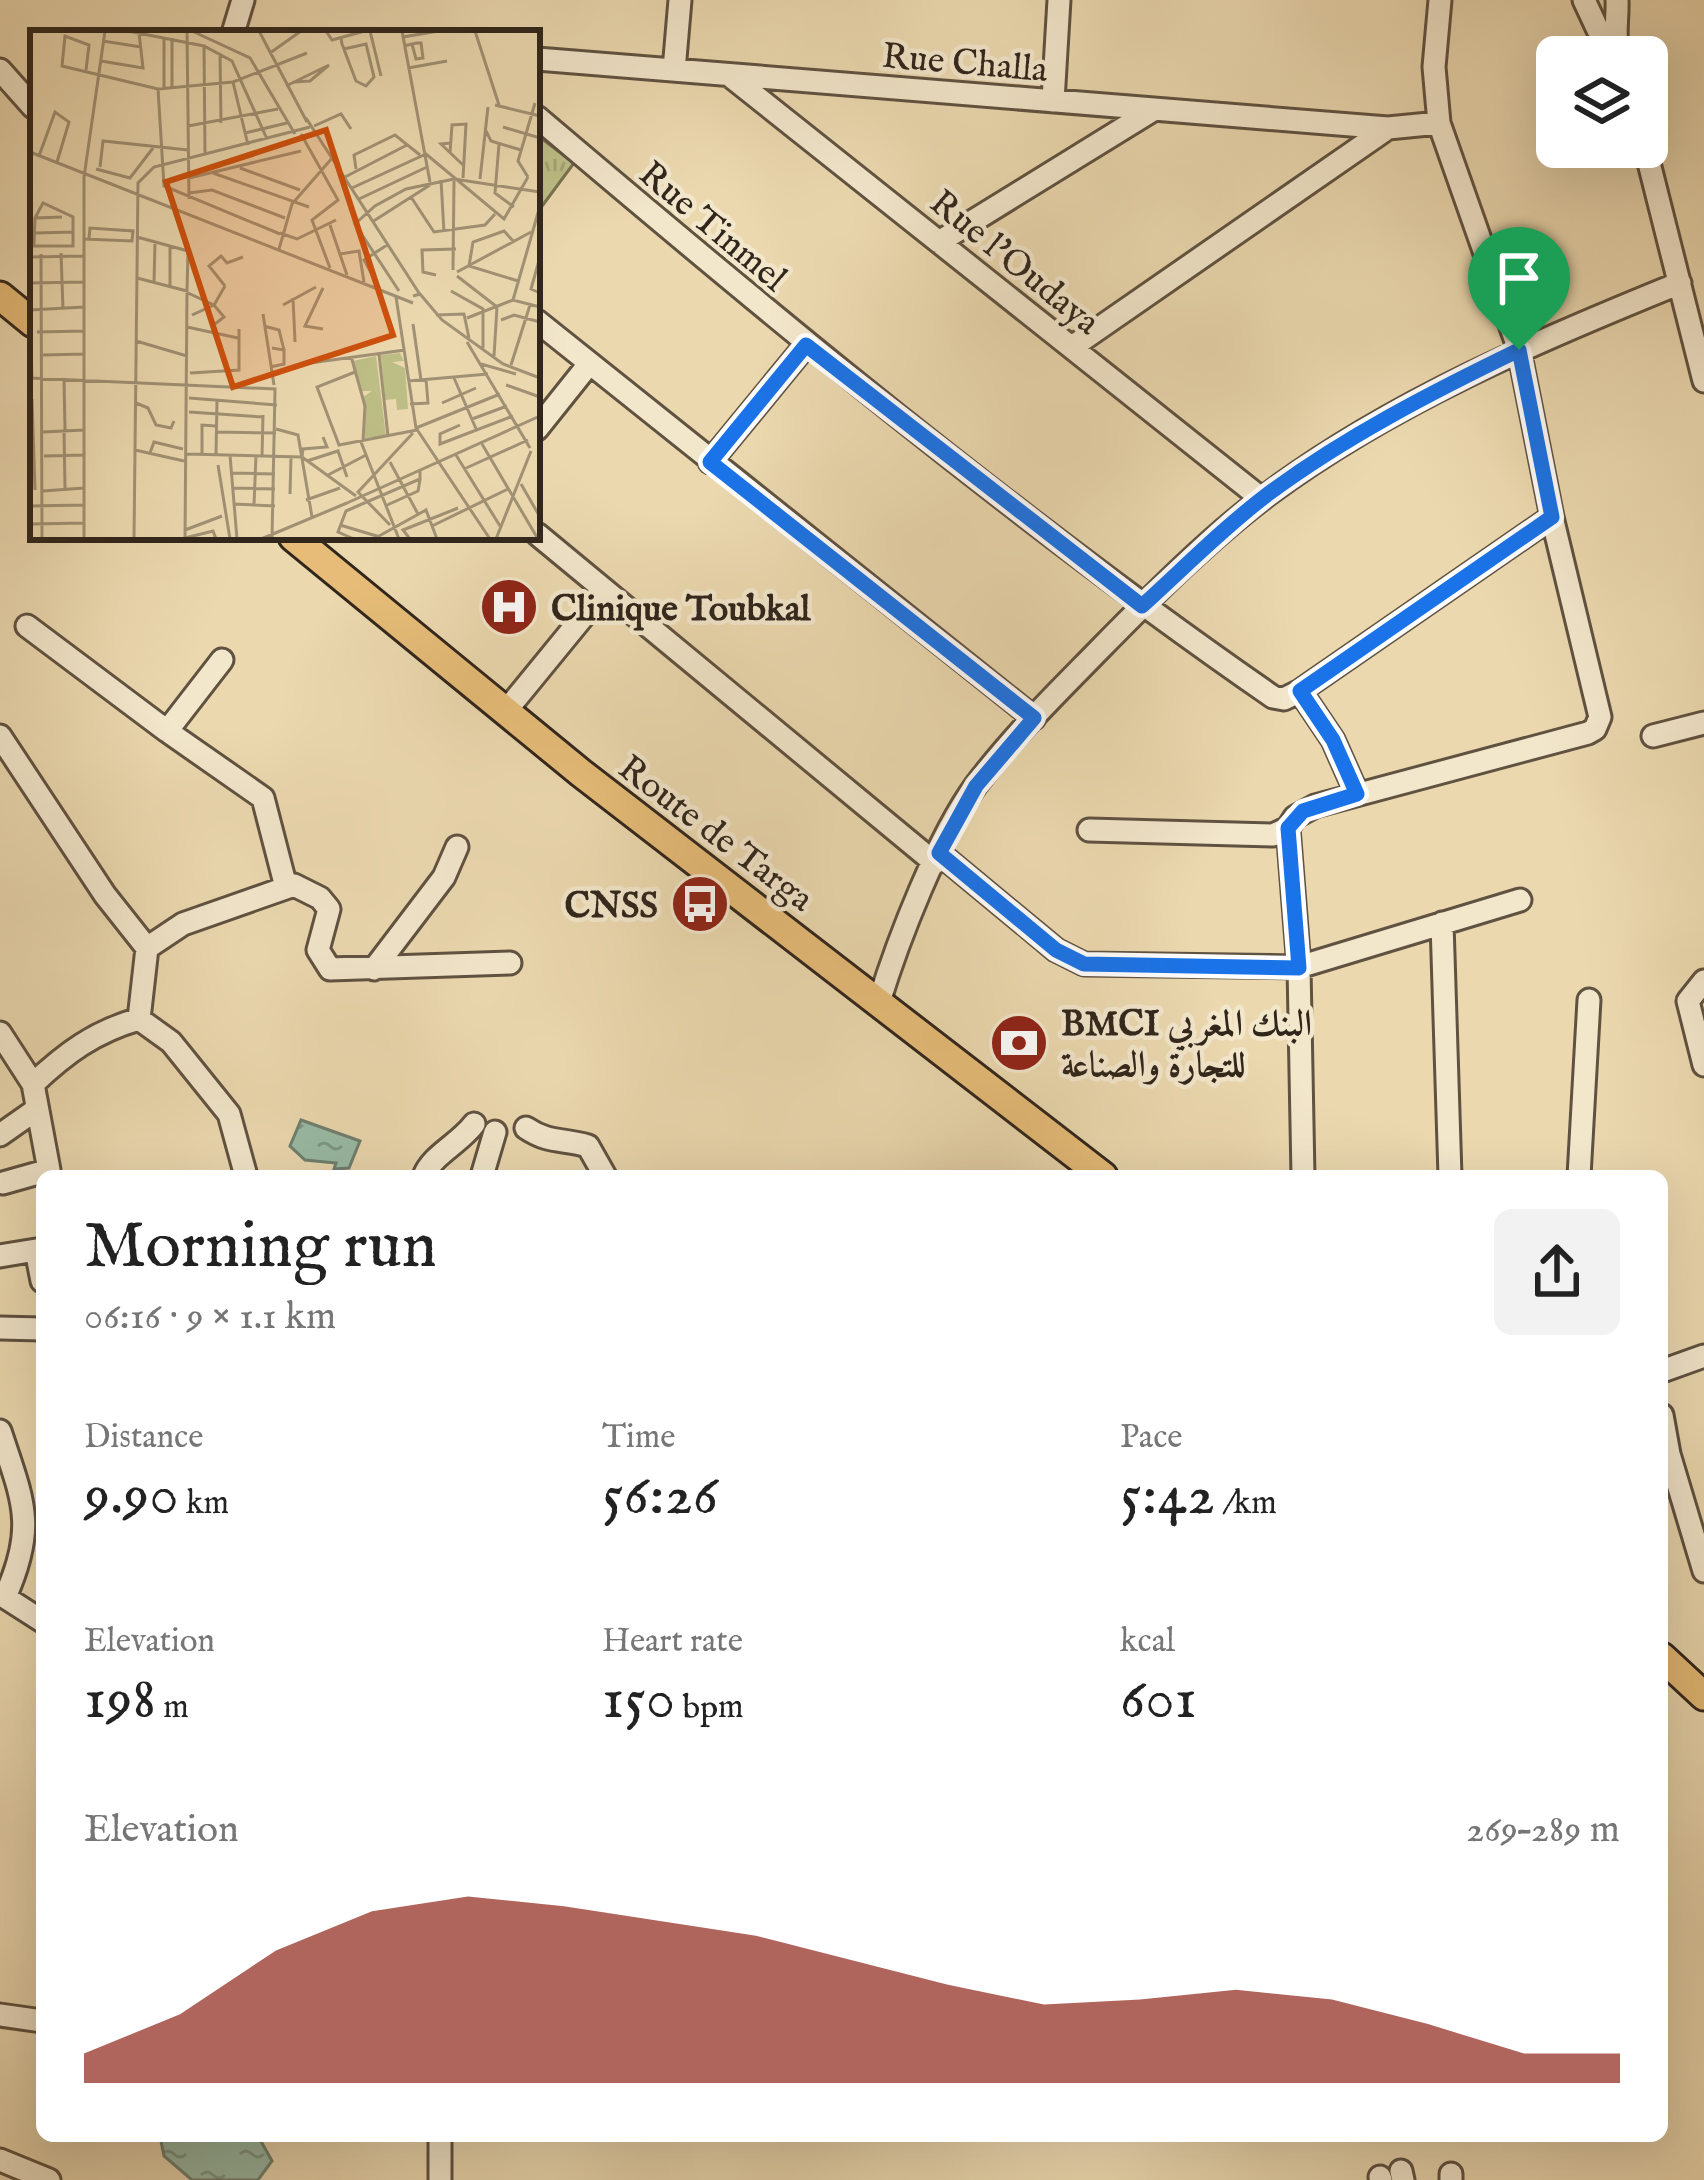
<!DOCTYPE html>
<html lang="en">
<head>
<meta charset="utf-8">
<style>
  body { margin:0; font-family:"IM FELL English",Amiri,serif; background:#f2f2f2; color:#222; height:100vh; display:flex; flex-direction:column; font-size:45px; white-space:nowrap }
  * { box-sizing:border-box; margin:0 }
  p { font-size:39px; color:#767676 }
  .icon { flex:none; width:66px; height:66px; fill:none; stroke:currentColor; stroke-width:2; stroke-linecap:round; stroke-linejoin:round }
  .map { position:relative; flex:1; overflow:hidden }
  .details { position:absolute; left:36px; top:1170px; width:1632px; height:972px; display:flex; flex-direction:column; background:#fff; border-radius:18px; box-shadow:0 12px 48px #0002 }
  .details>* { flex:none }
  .tools { position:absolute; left:1536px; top:36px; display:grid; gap:24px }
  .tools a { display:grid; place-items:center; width:132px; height:132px; border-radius:18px; background:#fff; box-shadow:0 12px 48px #0002; font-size:60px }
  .pin { position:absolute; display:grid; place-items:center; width:102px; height:102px; color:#fff; margin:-123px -51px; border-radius:50% 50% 50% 0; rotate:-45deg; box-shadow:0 0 12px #0007 }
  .pin .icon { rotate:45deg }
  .round { display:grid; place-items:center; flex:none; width:126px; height:126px; border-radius:18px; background:#f2f2f2 }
  .summary { display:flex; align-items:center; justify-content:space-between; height:204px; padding:0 48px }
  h1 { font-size:66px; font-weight:600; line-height:90px }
  .figures { display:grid; grid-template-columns:repeat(3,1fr); gap:18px; height:204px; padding:12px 48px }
  .figures div { display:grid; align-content:center }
  .figures b { font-size:60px; font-weight:600 }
  .figures small { font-size:33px; font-weight:400 }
  .figures p { font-size:33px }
  .chart { height:336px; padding:24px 48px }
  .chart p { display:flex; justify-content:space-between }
  .chart svg { width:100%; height:216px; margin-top:12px; fill:#8f2418; opacity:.7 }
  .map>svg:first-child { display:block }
</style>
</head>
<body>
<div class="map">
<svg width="1704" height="2180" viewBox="0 0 1704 2180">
  <defs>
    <pattern id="grass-tufts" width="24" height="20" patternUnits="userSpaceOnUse" patternTransform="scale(3)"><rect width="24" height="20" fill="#bdbd86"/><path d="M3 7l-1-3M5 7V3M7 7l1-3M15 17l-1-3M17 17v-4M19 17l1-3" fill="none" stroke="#a3a273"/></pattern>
    <pattern id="water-ripples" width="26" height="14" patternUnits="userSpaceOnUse" patternTransform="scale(3)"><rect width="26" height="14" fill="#99bba6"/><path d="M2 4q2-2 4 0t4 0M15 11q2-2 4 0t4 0" fill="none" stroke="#7d9886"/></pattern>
  </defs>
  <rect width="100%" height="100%" fill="#ebd8af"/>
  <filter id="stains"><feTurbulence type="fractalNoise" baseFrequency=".00167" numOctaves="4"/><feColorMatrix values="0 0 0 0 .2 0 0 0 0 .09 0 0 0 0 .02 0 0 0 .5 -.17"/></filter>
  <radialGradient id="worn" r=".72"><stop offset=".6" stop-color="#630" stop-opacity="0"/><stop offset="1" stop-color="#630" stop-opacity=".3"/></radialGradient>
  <path fill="url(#grass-tufts)" stroke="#777251" stroke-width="3" d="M537,135l37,28 -37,50z"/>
  <path fill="url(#water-ripples)" stroke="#6f7f6f" stroke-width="3" d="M301,1120l59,21 -11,27 -15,1 2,-6 -31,-3 -15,-14z
    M160,2136h98l14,25 -14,19h-66l-28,-24z"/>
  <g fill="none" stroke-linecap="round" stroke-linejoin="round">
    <defs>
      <path id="minor" d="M1584,0l14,30 17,15
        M1617,0c1,19 -4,39 2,57
        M233,33l10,-33
        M537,59l851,69
        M0,70l33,37
        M674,70l6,-70
        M729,75l533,424
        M1053,101l6,-101
        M537,117c238,202 479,402 736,580l11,2 16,-8 252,-174
        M1645,147l59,234
        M939,242l214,-132
        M537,321l497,397
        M1072,347l316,-219 51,-5
        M537,429l52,-65
        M710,462l96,-117
        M537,534l398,329
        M27,626l140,105 55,-71
        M1300,691l33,49 24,54
        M505,712l99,-121
        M167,731l96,67 23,89
        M0,736l105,159 42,53
        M1653,736l51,-13
        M1089,830l184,5 15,-7
        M939,853l117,97 28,14 215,3 221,-67
        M1442,923l8,253
        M374,969l70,-92 13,-30
        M1704,981l-16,20 16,64
        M879,1002c19,-62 59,-165 97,-217 36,-48 81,-92 123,-135 52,-53 108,-110 168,-155 125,-93 270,-154 413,-212
        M0,1033l33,51
        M526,1128c24,16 36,10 62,18l17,30
        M0,1135l37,-26
        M246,1176l-17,-62 -58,-72 -32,-23 8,-71 36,-24 111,-39 26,13 9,11 -11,41 12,19 180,-6
        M424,1176c8,-21 35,-32 50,-52
        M482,1176l13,-44
        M1303,1176l-4,-209 -11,-139 7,-11 20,-11 273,-73 7,-4 5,-12 -48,-200 -33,-167 -80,-227 -5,-56 6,-67
        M1579,1176l10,-176
        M3,1183l46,-13 -16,-86c33,-31 61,-52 106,-65
        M0,1256l36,-6 6,31
        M0,1328l42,1
        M1662,1371l42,-15
        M1662,1415l7,39 35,117
        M0,1431c23,70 37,95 5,166
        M0,1594l42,27
        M0,2015l42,6
        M440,2136v44
        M0,2160l49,20
        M1401,2171l2,9
        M1451,2174v6
        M1380,2177l1,3"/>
      <path id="major" d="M0,296l33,27
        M293,537l288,236 522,403
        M1662,1657l42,39"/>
    </defs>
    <use href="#minor" stroke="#605241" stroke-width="27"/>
    <use href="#major" stroke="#31261c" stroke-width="33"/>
    <use href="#minor" stroke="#f2e6cb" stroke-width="21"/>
    <use href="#major" stroke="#e6bc78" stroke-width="27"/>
  </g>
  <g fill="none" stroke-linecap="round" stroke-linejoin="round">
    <defs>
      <path id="route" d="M806,345l336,261c41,-37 81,-78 126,-112 77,-57 164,-102 251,-144l33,167 -252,174 33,49 24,54 -54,17 -15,17 11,140 -215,-4 -28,-14 -117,-97 37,-67 58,-68 -324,-256z"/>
    </defs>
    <use href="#route" stroke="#fff" stroke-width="24"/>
    <use href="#route" stroke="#1a73e8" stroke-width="15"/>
  </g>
  <defs>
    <symbol id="hospital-disc" viewBox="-11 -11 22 22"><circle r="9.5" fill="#8f2418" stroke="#f2e6cb"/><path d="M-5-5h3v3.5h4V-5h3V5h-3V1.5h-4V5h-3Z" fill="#fff"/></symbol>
    <symbol id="bus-disc" viewBox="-11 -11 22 22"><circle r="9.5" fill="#8f2418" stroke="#f2e6cb"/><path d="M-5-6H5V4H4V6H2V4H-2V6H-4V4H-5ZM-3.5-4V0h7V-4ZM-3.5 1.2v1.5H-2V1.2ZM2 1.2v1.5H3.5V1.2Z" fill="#fff"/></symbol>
    <symbol id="bank-disc" viewBox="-11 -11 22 22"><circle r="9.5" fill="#8f2418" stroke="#f2e6cb"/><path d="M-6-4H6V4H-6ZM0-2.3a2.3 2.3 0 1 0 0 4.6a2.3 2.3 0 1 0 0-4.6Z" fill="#fff"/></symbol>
  </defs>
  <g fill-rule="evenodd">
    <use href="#hospital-disc" x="476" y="574" width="66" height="66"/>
    <use href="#bus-disc" x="667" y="871" width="66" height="66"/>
    <use href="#bank-disc" x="986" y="1010" width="66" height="66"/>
  </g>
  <g text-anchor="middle" stroke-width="9" stroke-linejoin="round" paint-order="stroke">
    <g font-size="36" fill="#31261c" stroke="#f2e6cb">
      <text transform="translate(965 61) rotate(5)" y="13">Rue Challa</text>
      <text transform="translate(714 225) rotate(40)" y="13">Rue Tinmel</text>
      <text transform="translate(1016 261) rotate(39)" y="13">Rue l'Oudaya</text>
      <text transform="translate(717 832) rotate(37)" y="13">Route de Targa</text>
    </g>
    <g font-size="36" font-weight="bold" fill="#31261c" stroke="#f2e6cb" text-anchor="start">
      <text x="551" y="620">Clinique Toubkal</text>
      <text x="658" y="917" text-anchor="end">CNSS</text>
      <text x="1061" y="1035">BMCI البنك المغربي<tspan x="1061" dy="41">للتجارة والصناعة</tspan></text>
    </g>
  </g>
  <g transform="translate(30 30)">
    <rect width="510" height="510" fill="#ebd8af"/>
    <path d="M370,323l4,8 -12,1 13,6 3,41 -11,1 -1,-11 -11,1 -4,-45zM346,326l10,80 -21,2 -2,-41 9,-6h-10l-9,-30z" fill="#bdbd86"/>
    <path fill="none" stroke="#a19174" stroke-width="3" d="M98,1l76,15 28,15 35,78M157,1l2,168M162,1l58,27 45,76M229,1l48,91M296,1l6,9 33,-9M340,1l11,45M372,1l28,151M445,1l24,74M134,7v53M373,7l36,-6M142,8v51M311,8l1,6 2,5 1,3 11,29 10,5 8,-9 -8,-33 -22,5M73,11l38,6M174,16l1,108M374,16l8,-2 5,-1h4l2,15 -7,1 -4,-15M190,23l1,70M240,23l31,-22M71,31l42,7 -4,-35M378,38l39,-7M56,40l3,-25 -24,-9 -3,30 96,23 75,-7 74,-29M203,52l15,63M256,56l43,-21 -19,16 -15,1M128,59l6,97 116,48M465,75l45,11M276,88l113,175M158,96l90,-17M284,96l27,-12 10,15M473,97l37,11M455,99l6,12 30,9M215,103l42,-10M271,104l37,66 -26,20 18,48M421,113l-10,1 22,21M469,114l-4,49 19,14M0,122l383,151M420,123l2,-28 14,-1 -3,54M9,126l16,-44 14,10 -12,40M70,137l3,-26 85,9M210,138l60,22M66,139l34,9 23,-30M326,139l-2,-14 41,-20 25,20M183,143l96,34M315,147l62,-32M498,147l-10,-16 17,-58M159,148l112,-27M450,149l8,-72M411,150l3,52M322,158l74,-34 78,65 24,-42M159,163l23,-3 73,28M381,167l23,35 51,-7 10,-11M329,169l68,-32M5,188l8,-15 30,14v29h-39l1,-28 27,-1M342,192l58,-37M300,195l17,50M5,203l39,-1M250,203l17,6 39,-19M54,209l48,2 1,-10 -43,-3 -1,10M484,212l-10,-11 -31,11 -4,24 49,15M249,219l13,-45 41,-47M31,223l2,56M11,224l1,285M310,224l19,-3 5,31M0,227l54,-1M510,227l-9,32 9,4M423,240l1,-89M427,242l74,-40M406,245l-13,-3 -1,-22 34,-1M427,246l40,31 -3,49M107,248l50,13 1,-40 -51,-14M0,253l54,-1M124,253l1,-41M195,256l-16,-20 12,-10 6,7 16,-6M140,257v-40M293,258l-18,38 18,3M350,259l-16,-29 23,-15M369,261l-44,-67 20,-18 31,-17 48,-10 86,13M421,261l32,18v39M158,263l26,12 11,-19M383,266l7,-2 22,26 61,44 37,14M366,267l20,131 74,111M263,268l2,44M483,270l27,-94M253,275l33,-18M0,280l2,70M0,280l54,-3M233,284l11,71M162,285l22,-10 10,12 -9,7M406,285l28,-1 5,24M437,288l46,-18 27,7M471,290l13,-5 26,7M383,294l8,56M234,296l15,4 5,20M157,297l51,11M7,302l47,-1M106,311l51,15M437,312l63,106M349,324l9,82M13,325l41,-1M321,326l14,50 -2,35M280,333l95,-13M451,334l35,10M481,335l19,-60M240,337l14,-3v-14l-12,-2M325,342l-38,15 22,58 78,-15M160,343l49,-3v-41M0,348l245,11 -3,150M424,348l23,53M34,349l1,51M378,351l80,-7M476,355l34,12M159,368l88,7M2,369l3,91M106,373l12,5 8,17 15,3 3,-7M412,373l34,-15M380,374l18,-1 -2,-24M159,382l74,5M442,389l35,-13M430,395l-20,9v10l73,-28M386,398l84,-34M246,399l22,6 14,82M34,400l1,58M13,402l41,-2M186,402l60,1M293,407l4,10 -24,2 -1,8 54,39M331,412l38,97M452,414l56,95M105,420l49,11M120,423l4,-11 29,7M157,424l115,3M172,424v-29l14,1M186,424l1,-54M200,425l7,84M426,425l44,71M14,426l40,-1M232,426l1,-41M277,431l31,-10 9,26M360,432l28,52M188,435l12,74M434,439l64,-29M201,443l44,1M298,445l38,-20M491,454l19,33M202,458l43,1M13,461l41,-3M260,464l1,-37M276,470l34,-12M317,473l193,-87M203,474l42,2M224,475l2,-50M0,476l54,-1M355,476l33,-15 2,-11M0,494l54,-1M310,495l40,12M360,495l-32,-33 55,-59M402,496l76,-37M155,500l37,-14M349,506l47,-26 11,29M54,508v-361l21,-146M155,508l28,-7 3,8M45,509h49M104,509l4,-356 16,-16 156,-40M155,509l2,-248M231,509l86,-36M324,509l-16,-7 8,-21 74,-32v-8M380,509l-7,-9 55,-22M466,509l35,-88"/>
    <path fill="#cd510e" fill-opacity="0.15" stroke="#cd510e" stroke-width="6" d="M296,100l67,205 -160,52 -67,-205z"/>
    <rect width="510" height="510" fill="none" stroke="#31261c" stroke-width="6"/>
  </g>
  <rect width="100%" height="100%" filter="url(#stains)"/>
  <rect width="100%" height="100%" fill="url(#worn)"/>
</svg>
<div class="tools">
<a><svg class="icon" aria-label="layers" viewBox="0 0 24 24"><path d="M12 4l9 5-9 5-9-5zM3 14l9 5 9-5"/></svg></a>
</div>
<div class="pin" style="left:1519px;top:350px;background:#1e9e55"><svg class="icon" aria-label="arrive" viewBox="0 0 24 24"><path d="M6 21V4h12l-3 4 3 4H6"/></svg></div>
<section class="details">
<div class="summary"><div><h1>Morning run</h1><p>06:16 · 9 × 1.1 km</p></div><a class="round"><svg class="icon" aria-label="share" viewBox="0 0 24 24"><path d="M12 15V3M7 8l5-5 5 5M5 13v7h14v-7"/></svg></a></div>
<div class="figures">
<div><p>Distance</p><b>9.90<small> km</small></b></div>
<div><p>Time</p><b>56:26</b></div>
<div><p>Pace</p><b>5:42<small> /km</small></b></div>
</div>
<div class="figures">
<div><p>Elevation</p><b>198<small> m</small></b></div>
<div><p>Heart rate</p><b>150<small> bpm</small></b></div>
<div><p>kcal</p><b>601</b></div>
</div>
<div class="chart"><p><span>Elevation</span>269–289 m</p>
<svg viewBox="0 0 160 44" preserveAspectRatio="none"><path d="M0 44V38L10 30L20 17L30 9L40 6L50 8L60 11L70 14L80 19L90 24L100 28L110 27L120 25L130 27L140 32L150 38L160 38V44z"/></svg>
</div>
</section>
</div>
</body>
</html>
